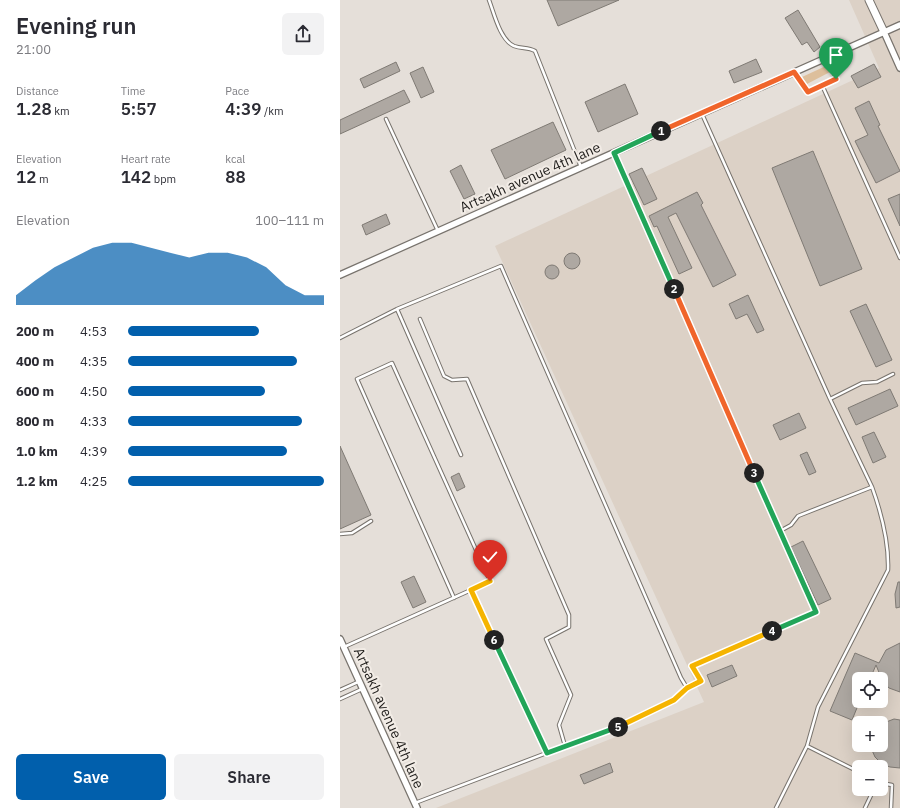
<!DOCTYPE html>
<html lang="en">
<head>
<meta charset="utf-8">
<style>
  body { margin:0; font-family:"IBM Plex Sans",sans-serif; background:#f2f2f3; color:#2b2b33; height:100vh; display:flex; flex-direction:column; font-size:15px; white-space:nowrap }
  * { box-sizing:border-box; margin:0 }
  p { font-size:13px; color:#7c7c81 }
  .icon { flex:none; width:22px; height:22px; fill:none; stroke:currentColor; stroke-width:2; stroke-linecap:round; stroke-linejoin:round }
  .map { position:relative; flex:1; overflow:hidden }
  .panel { display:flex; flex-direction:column; background:#fff; width:340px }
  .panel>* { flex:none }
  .buttons { position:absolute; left:512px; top:672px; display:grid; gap:8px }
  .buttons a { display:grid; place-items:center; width:36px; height:36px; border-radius:6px; background:#fff; box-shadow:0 4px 16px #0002; font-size:20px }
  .pin { position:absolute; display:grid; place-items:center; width:34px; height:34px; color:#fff; margin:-41px -17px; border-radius:50% 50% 50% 0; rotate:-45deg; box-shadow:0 0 4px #0007 }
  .pin .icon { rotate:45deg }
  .km { position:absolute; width:20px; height:20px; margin:-10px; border-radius:50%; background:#222; color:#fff; font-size:11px; line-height:20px; text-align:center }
  .round { display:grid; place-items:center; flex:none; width:42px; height:42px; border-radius:6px; background:#f2f2f3 }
  .summary { display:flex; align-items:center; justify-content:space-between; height:68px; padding:0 16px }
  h1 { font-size:22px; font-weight:600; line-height:30px }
  .stats { display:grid; grid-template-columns:repeat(3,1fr); gap:6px; height:68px; padding:4px 16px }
  .stats div { display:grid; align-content:center }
  .stats b { font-size:17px; font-weight:600 }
  .stats small { font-size:11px; font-weight:400 }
  .stats p { font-size:11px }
  .chart { height:112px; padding:8px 16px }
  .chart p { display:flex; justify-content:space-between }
  .chart svg { width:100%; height:72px; margin-top:4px; fill:#015fac; opacity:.7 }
  .primary-button { display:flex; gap:8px; margin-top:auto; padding:8px 16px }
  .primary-button a { flex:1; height:46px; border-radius:6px; background:#015fac; color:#fff; font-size:16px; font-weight:600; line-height:46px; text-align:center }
  .primary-button a+a { background:#f2f2f3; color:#2b2b33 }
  ul { padding:0 16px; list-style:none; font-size:13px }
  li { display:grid; grid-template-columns:64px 48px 1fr; align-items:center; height:30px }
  li i { height:10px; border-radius:5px; background:#015fac }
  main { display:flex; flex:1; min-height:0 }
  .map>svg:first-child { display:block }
</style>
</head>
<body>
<main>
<section class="panel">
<div class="summary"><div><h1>Evening run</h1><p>21:00</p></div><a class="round"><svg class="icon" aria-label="share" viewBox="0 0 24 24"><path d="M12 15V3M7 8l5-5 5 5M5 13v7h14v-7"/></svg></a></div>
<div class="stats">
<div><p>Distance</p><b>1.28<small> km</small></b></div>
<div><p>Time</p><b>5:57</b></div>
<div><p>Pace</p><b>4:39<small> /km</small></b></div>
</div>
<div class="stats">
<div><p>Elevation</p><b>12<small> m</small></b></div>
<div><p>Heart rate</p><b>142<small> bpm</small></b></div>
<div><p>kcal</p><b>88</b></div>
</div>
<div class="chart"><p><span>Elevation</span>100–111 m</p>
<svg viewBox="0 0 160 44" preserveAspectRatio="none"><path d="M0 44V38L10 29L20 21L30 15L40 9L50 6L60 6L70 9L80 12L90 15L100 12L110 12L120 15L130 21L140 32L150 38L160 38V44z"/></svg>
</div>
<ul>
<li><b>200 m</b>4:53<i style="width:67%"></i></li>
<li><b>400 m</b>4:35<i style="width:86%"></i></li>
<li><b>600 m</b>4:50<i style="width:70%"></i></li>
<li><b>800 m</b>4:33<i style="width:89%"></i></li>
<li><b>1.0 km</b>4:39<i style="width:81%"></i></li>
<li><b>1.2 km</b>4:25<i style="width:100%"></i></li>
</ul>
<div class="primary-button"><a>Save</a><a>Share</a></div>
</section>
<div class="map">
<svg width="560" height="808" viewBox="0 0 560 808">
  <rect width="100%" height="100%" fill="#e5dfd9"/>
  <path fill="#dcd1c6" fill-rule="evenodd" d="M509,0h51v808h-464l268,-106 -209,-456 384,-178zM519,679h22v22h-22zM519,723h22v22h-22zM519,767h22v22h-22z"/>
  <path fill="#ddbf9c" d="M488,65l2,7 -23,12 -5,-7z"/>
  <path fill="#aea8a2" stroke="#7f7a74" d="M207,0h72l-61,26z
    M458,10l22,37 -6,5 -7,-10 -5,3 -17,-27z
    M416,59l6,13 -28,11 -5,-12z
    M56,62l4,9 -36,17 -4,-9z
    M534,64l7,13 -23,11 -7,-12z
    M83,67l11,25 -13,6 -11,-25z
    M285,84l13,30 -40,18 -13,-30z
    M64,90l6,12 -70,32v-14z
    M529,101l11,24 -2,1 22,45 -24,12 -21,-42 13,-6 -13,-27z
    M213,122l13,28 -61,29 -14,-29z
    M473,151l49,118 -42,17 -48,-118z
    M121,165l14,29 -11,5 -14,-28z
    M302,168l15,31 -13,6 -15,-31z
    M357,192l6,11 -2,2 35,70 -23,12 -37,-74 -8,4 24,51 -13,6 -22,-48 -3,1 -5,-11z
    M560,194v32l-12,-27z
    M46,214l4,10 -24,11 -4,-10z
    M224 261a8 8 0 1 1 16 0a8 8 0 1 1-16 0Z
    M205 272a7 7 0 1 1 14 0a7 7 0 1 1-14 0Z
    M408,295l16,35 -7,3 -10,-19 -11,5 -7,-15z
    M526,304l26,56 -16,7 -26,-56z
    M550,389l8,17 -42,19 -8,-17z
    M459,413l7,15 -26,12 -7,-15z
    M534,432l12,25 -13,6 -11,-26z
    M0,446l31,69 -31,14z
    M467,452l9,20 -7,3 -9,-20z
    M119,473l6,14 -8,4 -6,-14z
    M463,541l28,58 -13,6 -27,-58z
    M74,576l12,26 -13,6 -12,-26z
    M558,582h2v25l-4,1 -1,-14z
    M560,643v49l-11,-4 -7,-8 -6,-15 -6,14h-11v24l-7,17 -22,-9 25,-58 24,10 7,-13z
    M392,665l5,11 -25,11 -5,-12z
    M554,719l6,1v48l-10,-1 -8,-3 -7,-7 -4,-9v-3h10v-21z
    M270,763l3,9 -29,12 -4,-9z"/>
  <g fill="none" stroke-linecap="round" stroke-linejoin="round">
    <defs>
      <path id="service" d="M149,0c5,13 11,40 25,46 8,3 14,1 21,5l46,116
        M454,73l14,19 28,-13 -7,-22
        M482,85l78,173
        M362,114l128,285 42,88 -74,29 -7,9 -11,6
        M46,119l52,112
        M80,319l24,57 8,4 15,-1 102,236v12l-23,12 25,56 -12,30 6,21
        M0,338l57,-29
        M490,399l32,-16 15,-1 16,-8
        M121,455l-64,-146 104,-43 180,412 6,10
        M0,534l12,-1 19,-12
        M114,598l-97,-219 35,-16 98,218 -19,9 76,163
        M4,647l127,-57
        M0,690l18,-8
        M0,699l22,-10
        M467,746l52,26
        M541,783l11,2 -1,23
        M75,803l150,-57 49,-17 60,-29 13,-12 14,-7 -9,-15 124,-53 -202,-460
        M436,808l31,-62 11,-39 70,-137c1,-26 -7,-58 -16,-83
        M525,808l9,-19"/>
      <path id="minor" d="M544,32l16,36
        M0,275l560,-250
        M0,639l77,169"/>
      <path id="tertiary" d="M529,0l15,32"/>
    </defs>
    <use href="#service" stroke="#78736d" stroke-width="4.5"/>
    <use href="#minor" stroke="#78736d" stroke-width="8"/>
    <use href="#tertiary" stroke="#78736d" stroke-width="9"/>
    <use href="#service" stroke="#fff" stroke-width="2.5"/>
    <use href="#minor" stroke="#fff" stroke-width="5.5"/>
    <use href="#tertiary" stroke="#fff" stroke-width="7"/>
  </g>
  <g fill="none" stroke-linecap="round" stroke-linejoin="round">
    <defs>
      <path id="split-1" d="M321,131l133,-59 14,20 28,-13"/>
      <path id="split-2" d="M321,131l-47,22 60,136"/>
      <path id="split-3" d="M334,289l80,184"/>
      <path id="split-4" d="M414,473l62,139 -44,19"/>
      <path id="split-5" d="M278,727l56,-27 13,-12 14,-7 -9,-15 80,-35"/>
      <path id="split-6" d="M154,640l53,113 71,-26"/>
      <path id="split-7" d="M150,581l-19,9 23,50"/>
    </defs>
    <use href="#split-1" stroke="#fff" stroke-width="8"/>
    <use href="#split-2" stroke="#fff" stroke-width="8"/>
    <use href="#split-3" stroke="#fff" stroke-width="8"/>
    <use href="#split-4" stroke="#fff" stroke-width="8"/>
    <use href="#split-5" stroke="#fff" stroke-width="8"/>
    <use href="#split-6" stroke="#fff" stroke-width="8"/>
    <use href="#split-7" stroke="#fff" stroke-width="8"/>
    <use href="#split-1" stroke="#f0652b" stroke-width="5"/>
    <use href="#split-2" stroke="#22a559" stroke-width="5"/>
    <use href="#split-3" stroke="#f0652b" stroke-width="5"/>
    <use href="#split-4" stroke="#22a559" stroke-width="5"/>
    <use href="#split-5" stroke="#f5b400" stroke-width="5"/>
    <use href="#split-6" stroke="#22a559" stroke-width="5"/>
    <use href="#split-7" stroke="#f5b400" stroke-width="5"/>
  </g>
  <g text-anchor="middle" stroke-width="4" stroke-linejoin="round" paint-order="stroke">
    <g font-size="14" fill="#1e1c1a" stroke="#f2ece6">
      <text transform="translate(190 177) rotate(-24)" y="5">Artsakh avenue 4th lane</text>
      <text transform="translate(49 718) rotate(66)" y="5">Artsakh avenue 4th lane</text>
    </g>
  </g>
</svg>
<div class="buttons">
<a><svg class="icon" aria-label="locate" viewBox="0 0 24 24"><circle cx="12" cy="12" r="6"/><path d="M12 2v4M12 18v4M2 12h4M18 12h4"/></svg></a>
<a>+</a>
<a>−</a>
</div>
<div class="pin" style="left:496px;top:79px;background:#1e9e55"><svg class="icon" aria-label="arrive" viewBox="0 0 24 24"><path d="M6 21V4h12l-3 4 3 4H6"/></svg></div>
<div class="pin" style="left:150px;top:581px;background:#d93025"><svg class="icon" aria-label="check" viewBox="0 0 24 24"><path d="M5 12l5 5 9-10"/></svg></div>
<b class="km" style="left:321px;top:131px">1</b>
<b class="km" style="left:334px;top:289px">2</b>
<b class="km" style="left:414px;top:473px">3</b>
<b class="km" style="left:432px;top:631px">4</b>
<b class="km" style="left:278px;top:727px">5</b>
<b class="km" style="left:154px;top:640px">6</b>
</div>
</main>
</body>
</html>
